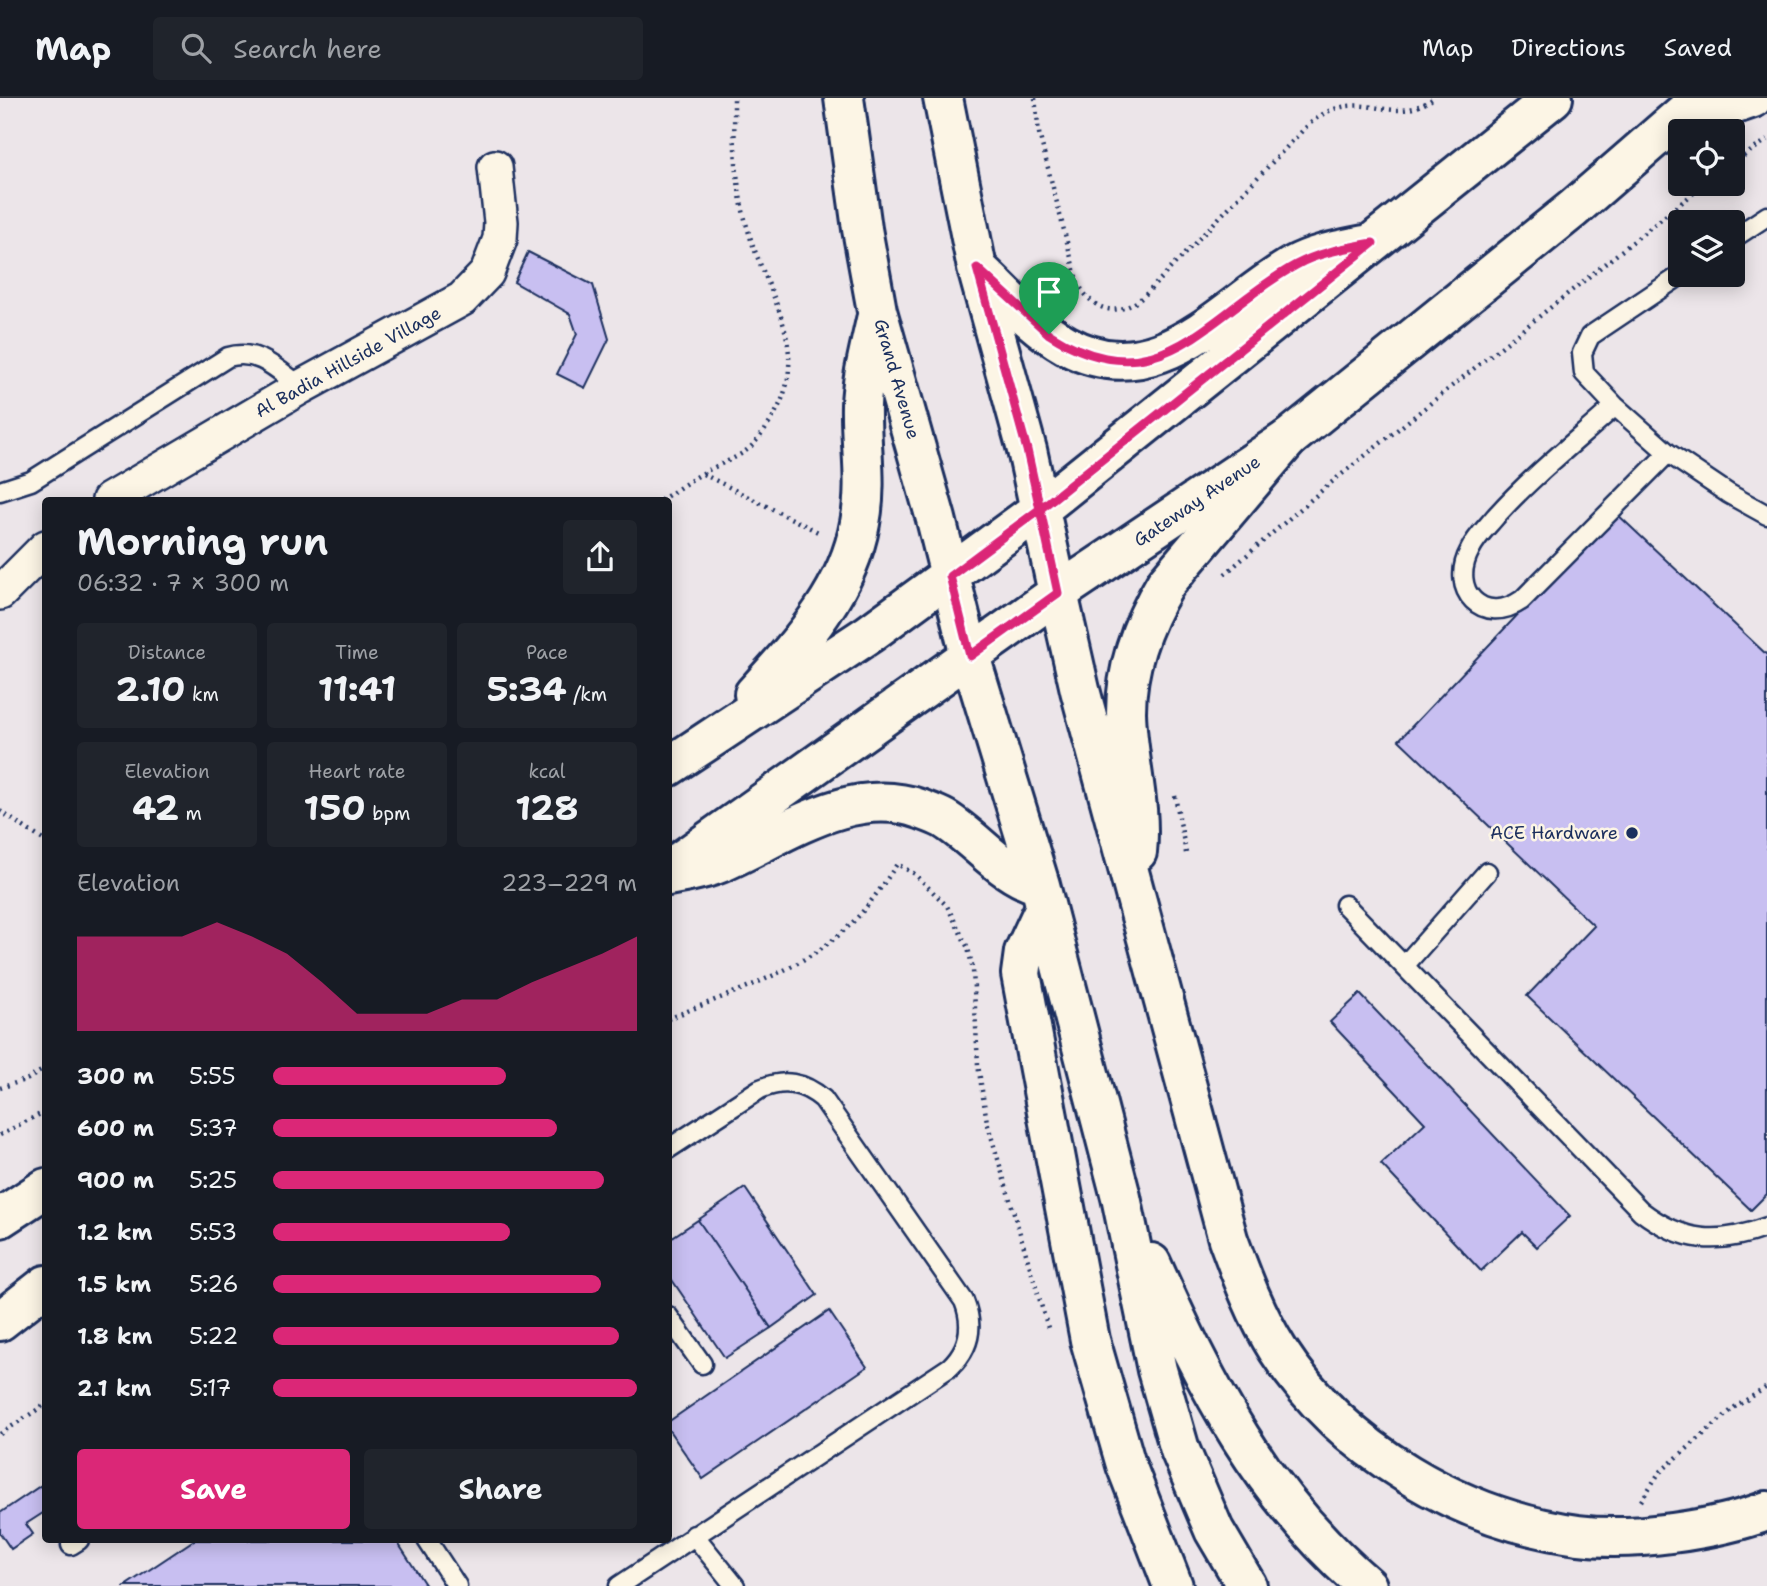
<!DOCTYPE html>
<html lang="en">
<head>
<meta charset="utf-8">
<style>
  body { margin:0; font-family:"Shantell Sans",sans-serif; background:#20242c; color:#f1f3f6; height:100vh; display:flex; flex-direction:column; font-size:26px; white-space:nowrap }
  * { box-sizing:border-box; margin:0 }
  p { font-size:23px; color:#9ea1a6 }
  .icon { flex:none; width:38px; height:38px; fill:none; stroke:currentColor; stroke-width:2; stroke-linecap:round; stroke-linejoin:round }
  .map { position:relative; flex:1; overflow:hidden }
  .sheet { position:absolute; left:42px; top:399px; width:630px; height:1046px; display:flex; flex-direction:column; background:#171b24; border-radius:7px; box-shadow:0 4px 18px #0003 }
  .sheet>* { flex:none }
  .controls { position:absolute; left:1668px; top:21px; display:grid; gap:14px }
  .controls a { display:grid; place-items:center; width:77px; height:77px; border-radius:7px; background:#171b24; box-shadow:0 4px 18px #0003; font-size:35px }
  .pin { position:absolute; display:grid; place-items:center; width:60px; height:60px; color:#fff; margin:-72px -30px; border-radius:50% 50% 50% 0; rotate:-45deg; box-shadow:0 0 7px #0007 }
  .pin .icon { rotate:45deg }
  .round { display:grid; place-items:center; flex:none; width:74px; height:74px; border-radius:7px; background:#20242c }
  .overview { display:flex; align-items:center; justify-content:space-between; height:119px; padding:0 35px }
  h1 { font-size:38px; font-weight:700; line-height:52px }
  .stats { display:grid; grid-template-columns:repeat(3,1fr); gap:10px; height:119px; padding:7px 35px }
  .stats div { display:grid; align-content:center; border-radius:7px; background:#20242c; text-align:center }
  .stats b { font-size:35px; font-weight:700 }
  .stats small { font-size:19px; font-weight:400 }
  .stats p { font-size:19px }
  .chart { height:196px; padding:14px 35px }
  .chart p { display:flex; justify-content:space-between }
  .chart svg { width:100%; height:126px; margin-top:7px; fill:#db2777; opacity:.7 }
  .primary-button { display:flex; gap:14px; margin-top:auto; padding:14px 35px }
  .primary-button a { flex:1; height:80px; border-radius:7px; background:#db2777; color:#fff; font-size:28px; font-weight:700; line-height:80px; text-align:center }
  .primary-button a+a { background:#20242c; color:#f1f3f6 }
  ul { padding:0 35px; list-style:none; font-size:23px }
  li { display:grid; grid-template-columns:112px 84px 1fr; align-items:center; height:52px }
  li i { height:18px; border-radius:9px; background:#db2777 }
  header { display:flex; align-items:center; gap:42px; box-sizing:border-box; height:98px; padding:0 35px; background:#171b24; border-bottom:2px solid #363941 }
  header strong { font-size:33px }
  nav { display:flex; gap:38px; margin-inline-start:auto; font-size:24px }
  .search { width:490px; height:63px; background:#20242c; display:flex; align-items:center; gap:18px; box-sizing:border-box; padding:0 24px; border-radius:7px; color:#9ea1a6; font-size:26px }
  .map>svg:first-child { display:block }
</style>
</head>
<body>
<header>
<strong>Map</strong>
<div class="search"><svg class="icon" aria-label="search" viewBox="0 0 24 24"><circle cx="10" cy="10" r="6"/><path d="M15 15l6 6"/></svg>Search here</div>
<nav><a>Map</a><a>Directions</a><a>Saved</a></nav>
</header>
<div class="map">
<svg width="1767" height="1488" viewBox="0 0 1767 1488">
  <rect width="100%" height="100%" fill="#ece5e9"/>
  <filter id="ink" filterUnits="userSpaceOnUse"><feTurbulence type="fractalNoise" baseFrequency=".0143" numOctaves="2"/><feDisplacementMap in="SourceGraphic" scale="14" xChannelSelector="R" yChannelSelector="G"/><feConvolveMatrix kernelMatrix="1 2 1 2 8 2 1 2 1" color-interpolation-filters="sRGB"/></filter>
  <g filter="url(#ink)">
    <path fill="#c8bff1" stroke="#1b2f5e" stroke-width="2" d="M528,154l65,33 16,54 -24,49 -28,-14 20,-40 -7,-20 -56,-32z
      M1615,414l152,143v539l-16,16 -224,-214 67,-70 -195,-186z
      M1360,896l210,222 -33,31 -15,-15 -41,39 -100,-107 44,-41 -95,-101z
      M745,1090l72,107 -46,33 -73,-108z
      M698,1122l73,108 -46,30 -57,-84v-34z
      M829,1213l38,56 -164,112 -35,-50v-7z
      M46,1384v29l-20,13 7,10 -22,15 -11,-16v-20z
      M194,1442h202l30,46h-301z"/>
    <g fill="none" stroke-linecap="round" stroke-linejoin="round">
      <defs>
        <path id="lane" d="M1732,141l35,-23
          M1681,177l-91,61 -8,17 2,20 31,33 53,47 61,41 38,21
          M1615,308c-40,36 -83,70 -119,110 -9,11 -20,21 -26,34 -22,40 13,77 52,50l146,-147
          M0,393l31,-10 197,-124c30,-9 50,13 73,30
          M1345,807l296,306c42,32 77,34 126,16
          M1404,868l83,-94
          M668,1218l34,48
          M694,1437l41,51
          M427,1442l30,46
          M71,1447l8,-5
          M619,1488l331,-219c20,-19 24,-41 14,-66l-141,-202c-20,-17 -39,-20 -63,-10l-92,60"/>
        <path id="street" d="M109,402l192,-113 161,-88 25,-26 13,-34 1,-17 -6,-55
          M0,495l46,-46"/>
        <path id="secondary" d="M844,0l18,131 15,82 59,208 34,137
          M943,0l34,170 50,182 31,143
          M1678,26l75,-26
          M977,170c28,26 55,58 89,77 92,50 156,-38 227,-79 22,-12 47,-16 71,-21
          M754,596c45,-50 94,-102 106,-171 8,-40 0,-78 1,-118 1,-28 9,-57 15,-85
          M668,669l201,-133 171,-125 513,-411
          M668,772l390,-277 230,-154 285,-230 128,-111
          M0,1120l46,-30
          M0,1223l46,-36"/>
        <path id="highway" d="M1058,495l22,97 148,549c14,38 28,76 50,111 65,101 183,169 300,185 55,7 137,-5 189,-24
          M970,558l70,229 81,312 36,173 23,80 34,80 33,56
          M1137,754c5,-48 -10,-93 -11,-140 0,-47 16,-89 40,-129l122,-144
          M668,778c18,-3 35,-6 52,-13 61,-26 130,-79 200,-54 8,3 17,6 24,10 33,20 58,56 96,66
          M1045,809l-21,45 -3,22 69,366 36,125 47,121
          M1151,1165c56,125 110,232 216,323"/>
      </defs>
      <use href="#lane" stroke="#1b2f5e" stroke-width="23"/>
      <use href="#street" stroke="#1b2f5e" stroke-width="38"/>
      <use href="#secondary" stroke="#1b2f5e" stroke-width="44"/>
      <use href="#highway" stroke="#1b2f5e" stroke-width="44"/>
      <path stroke="#1b2f5e" stroke-width="4.5" stroke-dasharray="2 5" stroke-linecap="butt" d="M1035,0l4,35 38,148c16,33 44,38 70,12l158,-165c10,-9 20,-17 33,-20 37,-10 58,16 96,-10
        M1732,66l35,-24
        M703,376l117,59
        M661,402c14,-9 29,-20 44,-28 14,-8 31,-13 43,-23 13,-11 23,-27 31,-43 30,-62 -14,-117 -31,-176 -13,-44 -14,-87 -14,-132
        M1225,476l102,-88 378,-302
        M1175,698l11,57
        M0,713l46,31
        M668,921c61,-26 136,-48 183,-95 18,-18 32,-39 46,-60l18,10 32,32 21,42 5,22 5,95 9,57 61,206
        M0,990l28,-9 18,-11
        M0,1037l46,-24
        M0,1336l46,-30
        M1641,1403l18,-28 76,-66 32,-20"/>
      <use href="#lane" stroke="#fcf5e5" stroke-width="18"/>
      <use href="#street" stroke="#fcf5e5" stroke-width="33"/>
      <use href="#secondary" stroke="#fcf5e5" stroke-width="38"/>
      <use href="#highway" stroke="#fcf5e5" stroke-width="38"/>
    </g>
  </g>
  <g fill="none" stroke-linecap="round" stroke-linejoin="round" filter="url(#ink)">
    <defs>
      <path id="route" d="M1049,236l-72,-66 50,182 13,59 -90,67 20,80 88,-63 -18,-84 333,-266c-26,5 -54,9 -77,22 -88,48 -135,140 -247,69"/>
    </defs>
    <use href="#route" stroke="#fff" stroke-width="14"/>
    <use href="#route" stroke="#db2777" stroke-width="9"/>
  </g>
  <circle fill="#1b2f5e" stroke="#fcf5e5" stroke-width="2.5" cx="1632" cy="735" r="7"/>
  <g text-anchor="middle" stroke-width="5" stroke-linejoin="round" paint-order="stroke">
    <g font-size="18" fill="#1b2f5e" stroke="#fcf5e5">
      <text transform="translate(348 264) rotate(-29)" y="6">Al Badia Hillside Village</text>
      <text transform="translate(897 281) rotate(74)" y="6">Grand Avenue</text>
      <text transform="translate(1197 403) rotate(-34)" y="6">Gateway Avenue</text>
    </g>
    <g font-size="18" fill="#1b2f5e" stroke="#fcf5e5" text-anchor="end">
      <text x="1618" y="741">ACE Hardware</text>
    </g>
  </g>
</svg>
<div class="controls">
<a><svg class="icon" aria-label="locate" viewBox="0 0 24 24"><circle cx="12" cy="12" r="6"/><path d="M12 2v4M12 18v4M2 12h4M18 12h4"/></svg></a>
<a><svg class="icon" aria-label="layers" viewBox="0 0 24 24"><path d="M12 4l9 5-9 5-9-5zM3 14l9 5 9-5"/></svg></a>
</div>
<div class="pin" style="left:1049px;top:236px;background:#1e9e55"><svg class="icon" aria-label="arrive" viewBox="0 0 24 24"><path d="M6 21V4h12l-3 4 3 4H6"/></svg></div>
<section class="sheet">
<div class="overview"><div><h1>Morning run</h1><p>06:32 · 7 × 300 m</p></div><a class="round"><svg class="icon" aria-label="share" viewBox="0 0 24 24"><path d="M12 15V3M7 8l5-5 5 5M5 13v7h14v-7"/></svg></a></div>
<div class="stats">
<div><p>Distance</p><b>2.10<small> km</small></b></div>
<div><p>Time</p><b>11:41</b></div>
<div><p>Pace</p><b>5:34<small> /km</small></b></div>
</div>
<div class="stats">
<div><p>Elevation</p><b>42<small> m</small></b></div>
<div><p>Heart rate</p><b>150<small> bpm</small></b></div>
<div><p>kcal</p><b>128</b></div>
</div>
<div class="chart"><p><span>Elevation</span>223–229 m</p>
<svg viewBox="0 0 160 44" preserveAspectRatio="none"><path d="M0 44V11L10 11L20 11L30 11L40 6L50 11L60 17L70 27L80 38L90 38L100 38L110 33L120 33L130 27L140 22L150 17L160 11V44z"/></svg>
</div>
<ul>
<li><b>300 m</b>5:55<i style="width:64%"></i></li>
<li><b>600 m</b>5:37<i style="width:78%"></i></li>
<li><b>900 m</b>5:25<i style="width:91%"></i></li>
<li><b>1.2 km</b>5:53<i style="width:65%"></i></li>
<li><b>1.5 km</b>5:26<i style="width:90%"></i></li>
<li><b>1.8 km</b>5:22<i style="width:95%"></i></li>
<li><b>2.1 km</b>5:17<i style="width:100%"></i></li>
</ul>
<div class="primary-button"><a>Save</a><a>Share</a></div>
</section>
</div>
</body>
</html>
